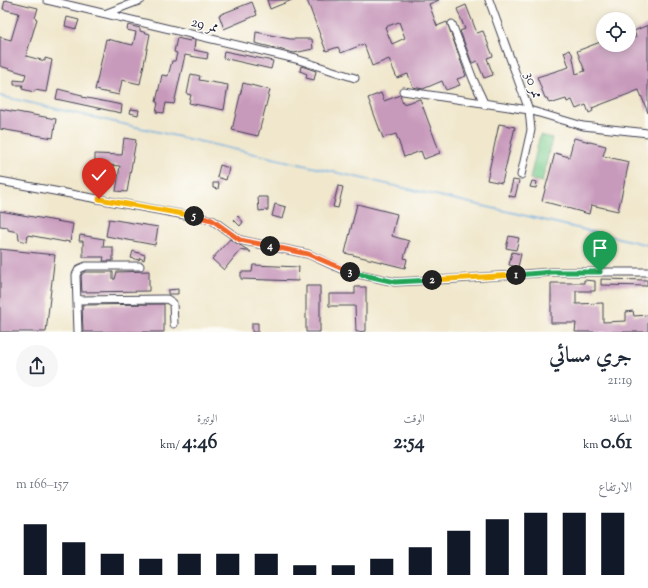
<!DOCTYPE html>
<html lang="ar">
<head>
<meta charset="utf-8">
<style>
  body { margin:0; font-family:"Sorts Mill Goudy",Amiri,serif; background:#f6f6f7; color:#1f2937; direction:rtl; height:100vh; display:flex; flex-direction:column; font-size:15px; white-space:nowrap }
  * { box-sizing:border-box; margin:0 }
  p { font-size:13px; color:#747a83 }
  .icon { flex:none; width:22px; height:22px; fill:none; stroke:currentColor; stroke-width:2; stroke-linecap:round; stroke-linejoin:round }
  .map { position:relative; height:332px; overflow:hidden; direction:ltr }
  .drawer { display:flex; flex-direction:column; background:#fff; flex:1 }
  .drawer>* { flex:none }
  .tools { position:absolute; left:596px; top:12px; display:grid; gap:8px }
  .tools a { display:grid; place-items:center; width:40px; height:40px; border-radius:50%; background:#fff; box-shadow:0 2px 10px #0003; font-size:20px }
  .pin { position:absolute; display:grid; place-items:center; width:34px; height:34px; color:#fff; margin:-41px -17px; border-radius:50% 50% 50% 0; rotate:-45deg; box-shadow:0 0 4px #0007 }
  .pin .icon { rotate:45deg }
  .km { position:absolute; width:20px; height:20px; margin:-10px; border-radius:50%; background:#222; color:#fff; font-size:11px; line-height:20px; text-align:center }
  .round { display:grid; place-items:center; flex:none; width:42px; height:42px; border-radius:21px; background:#f6f6f7 }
  .head { display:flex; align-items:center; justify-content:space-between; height:68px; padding:0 16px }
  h1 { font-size:22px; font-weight:700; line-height:30px }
  .metrics { display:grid; grid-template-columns:repeat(3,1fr); gap:6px; height:68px; padding:4px 16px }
  .metrics div { display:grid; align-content:center }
  .metrics b { font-size:20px; font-weight:700 }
  .metrics small { font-size:11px; font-weight:400 }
  .metrics p { font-size:11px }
  .chart { height:112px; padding:8px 16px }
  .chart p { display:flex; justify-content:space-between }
  .chart svg { width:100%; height:72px; margin-top:4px; stroke:#111827; stroke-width:6 }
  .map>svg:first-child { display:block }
</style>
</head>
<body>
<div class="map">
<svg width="648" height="332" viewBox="0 0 648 332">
  <rect width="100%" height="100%" fill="#fdfcf7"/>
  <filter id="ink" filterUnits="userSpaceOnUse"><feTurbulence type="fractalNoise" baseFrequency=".025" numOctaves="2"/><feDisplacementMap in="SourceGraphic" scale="8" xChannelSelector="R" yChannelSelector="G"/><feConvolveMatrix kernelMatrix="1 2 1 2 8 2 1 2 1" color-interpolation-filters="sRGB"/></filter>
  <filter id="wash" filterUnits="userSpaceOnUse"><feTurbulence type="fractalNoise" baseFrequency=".012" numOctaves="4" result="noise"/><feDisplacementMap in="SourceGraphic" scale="16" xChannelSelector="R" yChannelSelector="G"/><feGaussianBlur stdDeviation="0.9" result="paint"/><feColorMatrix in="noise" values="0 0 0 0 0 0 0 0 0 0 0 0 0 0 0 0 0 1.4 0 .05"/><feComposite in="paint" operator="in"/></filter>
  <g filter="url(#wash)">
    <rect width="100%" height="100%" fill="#f0e7cc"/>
    <path fill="#7acc8f" stroke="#4e7765" d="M540,135l12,3 -10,44 -12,-3z"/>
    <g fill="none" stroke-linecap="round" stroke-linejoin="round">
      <path stroke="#6eace0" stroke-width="1.5" d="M0,96l514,117 134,32"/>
    </g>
    <g id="blocks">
      <path fill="#c799bb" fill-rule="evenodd" d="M5,0l33,8 -3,10 2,1 -11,37 19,5v-3l7,2 -6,32 -11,-2 -1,2 -12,-3 1,-4h-9v-5l10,1 2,-7 -26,-8v-29l11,3 8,-27 -16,-4z
        M267,0h25l-22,9z
        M307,0h132l-10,4 8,22 10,-4 19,54 -9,3 3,6 -14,5 -4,-9 -19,8 -10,-2 -5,-13 -11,4 -8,-19 -17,7 -8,-22 -23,9 -3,-6 -12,4zM399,22l6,16 -13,6 -7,-17z
        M252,2l5,13 -33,14 -5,-14z
        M466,5l11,28 6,-2 10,25 -6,2 6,17 -9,3 -7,-17 -5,2 -12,-32 5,-2 -8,-20z
        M67,17l12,3 -3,9 -11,-3z
        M128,25l12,3v3l10,3 -10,50 -18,-4 -3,15 -24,-5 11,-51 27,6 3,-13 -9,-2z
        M648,25v88l-9,-23 -47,18 1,3 -4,2 -3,-8 -10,4 -4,-9 -5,2 -1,-3 -13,4 -1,-1 -3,1 -2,-5h-2l-8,-21 32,-10 -5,-15 5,-2 3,3 4,21 9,-3 -8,-20 26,-10v4h26v-5l7,-3 -2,-6z
        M256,32l34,7h22l1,10 -19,4 -39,-10z
        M177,38l13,3 1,-2 4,1 -1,10 14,3 -1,6 -22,-4 -11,49 -8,-1 -2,10 -8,-1 2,-9 -2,-1 6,-27 6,1 4,-15h3l2,-8 -3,-1z
        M224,51l49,10 -2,8 -48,-11z
        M301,66l15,5 -2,9 -8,-2 1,-4 -7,-3z
        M191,74l9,2 -1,4 29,5 -4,25 -35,-7 2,-8 -4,-1z
        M243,83l27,7 -12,46 -26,-6z
        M58,89l24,6v2l40,8 -1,8 -65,-14z
        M381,93l3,8 16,-6 3,9 17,-5 20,54 -16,6 -3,-8 -17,6 -8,-23 -13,4 -15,-40z
        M0,109l56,10 -3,19 -53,-9z
        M131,109l8,1 -1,5 -8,-2z
        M499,124l16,3 -13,56 -15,-3z
        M124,138l12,2 -9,52 -11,-1 4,-25 -25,-2v-10l27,1z
        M574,138l32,8 -3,10 26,6 -11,49 -27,-6 -2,9 -47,-13 13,-48 14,4z
        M220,165l9,3 -3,12 -9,-3z
        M513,180l6,1 -4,16 -6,-1z
        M532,181l5,1 -1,6 -6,-1z
        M213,183h6l-1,6 -5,-1z
        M338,186l5,1 -5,21 -5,-1z
        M258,197h10v13l-9,1z
        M275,204l11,3 -3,12 -11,-3z
        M357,204l40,10 -5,22 17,5 -5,17 3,1 -2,9 -60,-15z
        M0,211l73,13 -3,18 -5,-1v1l-37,-7 -1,7 -8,-2 -1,-8 -10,-2v-3l-8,-1z
        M238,216l5,6 -3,4 -6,-6z
        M109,219l49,8 -3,18 -49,-9z
        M80,235l24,4 -1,8h10v14h-10l1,-4h-21v-16h-4z
        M509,236l10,2 -3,12 -10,-2z
        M230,239l21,13 -11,-2 -16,20 -12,-11z
        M0,249l55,6 -9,77h-46z
        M133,251l12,4 -1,5 -4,-2 -1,2 -8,-2z
        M512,252l9,2 -3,13 -9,-2z
        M253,265l46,2 -1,14 -57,-2v-7h11z
        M149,271v20l-67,1 -1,-17 4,-3h28v7h2l2,-7z
        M601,279l46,1v6l-46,-1z
        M584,280l11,1v10h-19v13l27,-1v19l23,-1v-9l7,-1 1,5 14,-1v17h-73l1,-9h-25v-40h33z
        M306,286h14v46h-14z
        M355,287h11v44l-10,1 -1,-26h-26v-12h26z
        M178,289v5h-10v-4z
        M164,304v28h-81l-1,-27z
        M252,323h6v9h-6z"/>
    </g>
  </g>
  <g filter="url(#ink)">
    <use href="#blocks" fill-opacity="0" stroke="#414051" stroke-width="1"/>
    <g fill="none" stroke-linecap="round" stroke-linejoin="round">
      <defs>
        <path id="minor" d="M47,0l249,59 59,19
          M489,0l40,110 54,16 65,7
          M107,13l34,-13
          M452,24l21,55 12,26
          M403,91l126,19 2,20 -10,45
          M0,181l212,39 28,20 68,14 37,17 50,11 60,-3 97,-7h96
          M77,300l90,-1 6,4 1,21
          M78,332l-2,-57 3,-6 7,-3h54"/>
      </defs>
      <use href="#minor" stroke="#414051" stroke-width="9"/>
      <use href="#minor" stroke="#fff" stroke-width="7"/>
    </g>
  </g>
  <g fill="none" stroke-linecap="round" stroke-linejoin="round" filter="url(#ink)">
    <defs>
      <path id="split-1" d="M516,275l36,-3h48"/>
      <path id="split-2" d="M432,280l84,-5"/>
      <path id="split-3" d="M350,272l45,10 37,-2"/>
      <path id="split-4" d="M270,246l38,8 42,18"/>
      <path id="split-5" d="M194,216l18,4 28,20 30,6"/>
      <path id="split-6" d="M99,199l95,17"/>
    </defs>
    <use href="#split-1" stroke="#fff" stroke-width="8"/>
    <use href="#split-2" stroke="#fff" stroke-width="8"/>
    <use href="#split-3" stroke="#fff" stroke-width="8"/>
    <use href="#split-4" stroke="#fff" stroke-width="8"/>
    <use href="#split-5" stroke="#fff" stroke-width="8"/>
    <use href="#split-6" stroke="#fff" stroke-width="8"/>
    <use href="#split-1" stroke="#22a559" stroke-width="5"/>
    <use href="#split-2" stroke="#f5b400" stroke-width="5"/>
    <use href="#split-3" stroke="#22a559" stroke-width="5"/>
    <use href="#split-4" stroke="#f0652b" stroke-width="5"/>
    <use href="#split-5" stroke="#f0652b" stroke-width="5"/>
    <use href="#split-6" stroke="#f5b400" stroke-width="5"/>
  </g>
  <g text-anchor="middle" stroke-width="3" stroke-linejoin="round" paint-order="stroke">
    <g font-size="14" fill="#22223b" stroke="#fdfcf7">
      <text transform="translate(205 24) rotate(14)" y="5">ممر 29</text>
      <text transform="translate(534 85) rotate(70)" y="5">ممر 30</text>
    </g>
  </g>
</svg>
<div class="tools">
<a><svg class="icon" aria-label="locate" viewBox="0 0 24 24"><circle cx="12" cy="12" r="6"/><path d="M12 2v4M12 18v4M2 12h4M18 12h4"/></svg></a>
</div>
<div class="pin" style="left:600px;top:272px;background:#1e9e55"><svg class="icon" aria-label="arrive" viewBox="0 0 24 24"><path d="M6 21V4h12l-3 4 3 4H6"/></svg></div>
<div class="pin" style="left:99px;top:199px;background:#d93025"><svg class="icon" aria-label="check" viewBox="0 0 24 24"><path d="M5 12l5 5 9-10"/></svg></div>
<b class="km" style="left:516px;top:275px">1</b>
<b class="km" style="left:432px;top:280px">2</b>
<b class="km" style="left:350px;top:272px">3</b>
<b class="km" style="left:270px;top:246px">4</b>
<b class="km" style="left:194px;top:216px">5</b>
</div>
<section class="drawer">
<div class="head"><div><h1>جري مسائي</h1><p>21:19</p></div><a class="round"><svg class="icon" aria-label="share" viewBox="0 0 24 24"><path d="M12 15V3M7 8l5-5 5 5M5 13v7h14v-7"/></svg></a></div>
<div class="metrics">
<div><p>المسافة</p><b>0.61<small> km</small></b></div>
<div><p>الوقت</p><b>2:54</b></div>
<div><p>الوتيرة</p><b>4:46<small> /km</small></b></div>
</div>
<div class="chart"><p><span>الارتفاع</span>157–166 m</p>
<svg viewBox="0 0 160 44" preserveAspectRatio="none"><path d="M5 44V13M15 44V24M25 44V31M35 44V34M45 44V31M55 44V31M65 44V31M75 44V38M85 44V38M95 44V34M105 44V27M115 44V17M125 44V10M135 44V6M145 44V6M155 44V6"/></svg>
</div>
</section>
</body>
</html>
